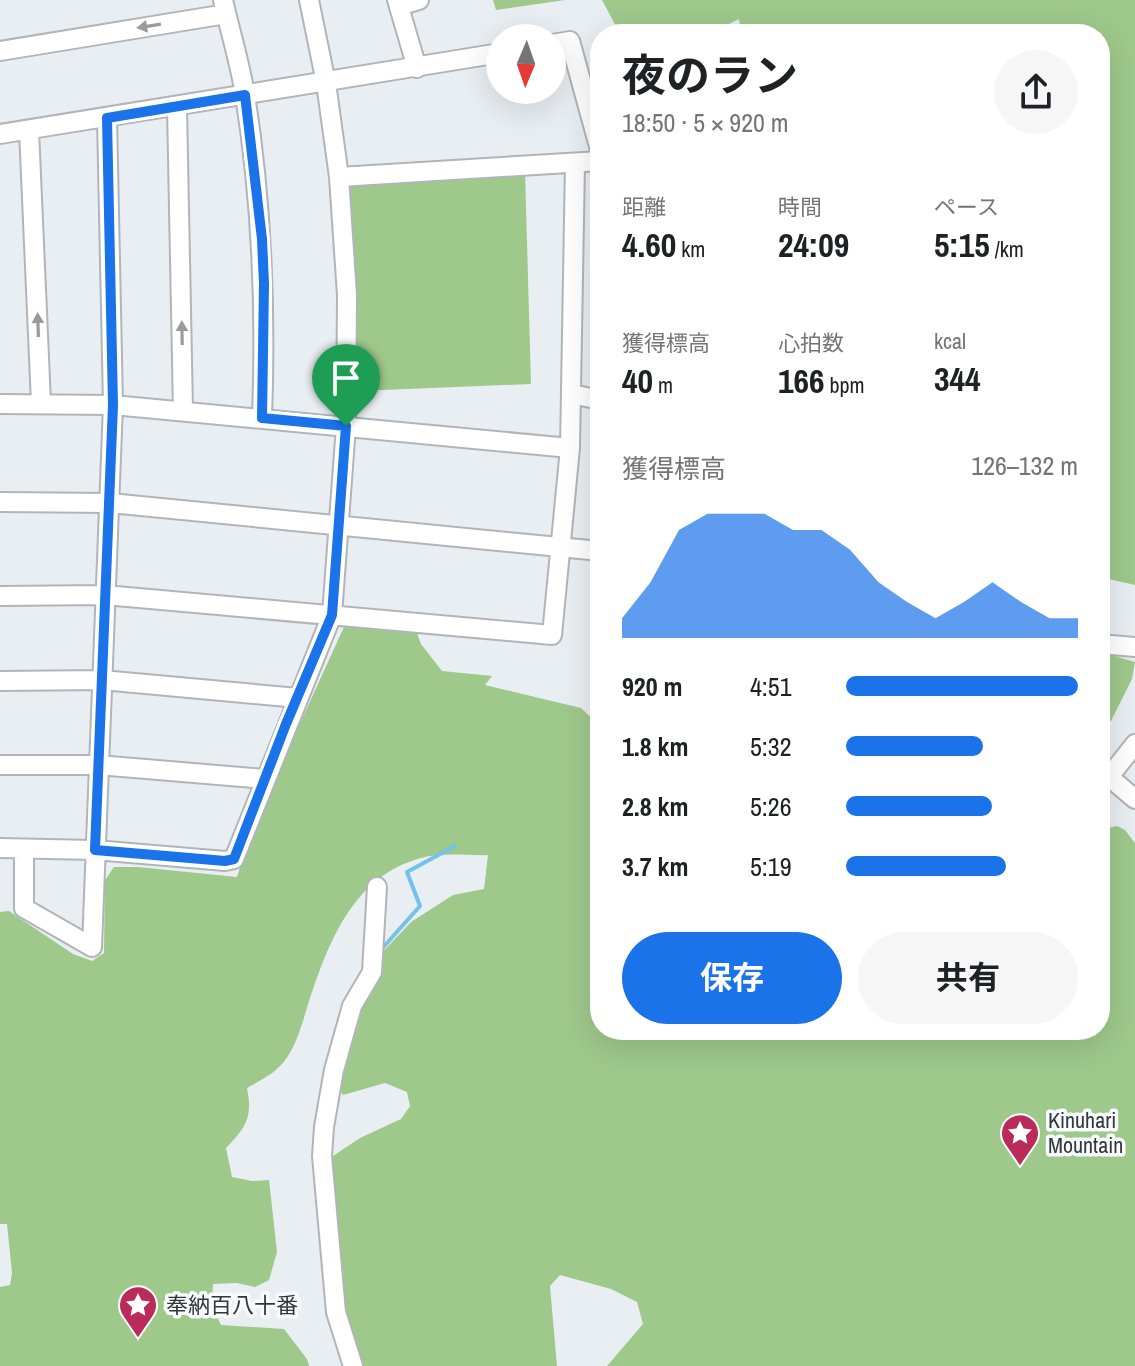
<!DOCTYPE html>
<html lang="ja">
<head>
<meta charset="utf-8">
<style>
  body { margin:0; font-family:"Archivo Narrow","Noto Sans JP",sans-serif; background:#f6f6f6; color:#202124; height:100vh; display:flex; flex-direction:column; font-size:30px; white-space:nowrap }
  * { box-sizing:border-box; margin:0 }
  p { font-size:26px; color:#757577 }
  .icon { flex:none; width:44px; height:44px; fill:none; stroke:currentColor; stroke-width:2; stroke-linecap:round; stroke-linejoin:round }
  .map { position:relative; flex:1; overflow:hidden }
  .details { position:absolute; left:590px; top:24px; width:520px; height:1016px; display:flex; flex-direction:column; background:#fff; border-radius:32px; box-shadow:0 8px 32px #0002 }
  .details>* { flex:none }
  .needle { width:52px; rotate:182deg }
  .tools { position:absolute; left:486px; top:24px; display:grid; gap:16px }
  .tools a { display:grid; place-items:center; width:80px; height:80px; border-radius:50%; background:#fff; box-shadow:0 8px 32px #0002; font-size:40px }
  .pin { position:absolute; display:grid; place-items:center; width:68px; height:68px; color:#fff; margin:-82px -34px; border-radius:50% 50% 50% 0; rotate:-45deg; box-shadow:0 0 8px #0007 }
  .pin .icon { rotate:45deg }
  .round { display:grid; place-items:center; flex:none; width:84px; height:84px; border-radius:42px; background:#f6f6f6 }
  .headline { display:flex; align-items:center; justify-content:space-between; height:136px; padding:0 32px }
  h1 { font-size:44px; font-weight:700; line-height:60px }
  .metrics { display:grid; grid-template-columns:repeat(3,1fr); gap:12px; height:136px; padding:8px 32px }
  .metrics div { display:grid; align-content:center }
  .metrics b { font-size:34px; font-weight:700 }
  .metrics small { font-size:22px; font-weight:400 }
  .metrics p { font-size:22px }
  .chart { height:224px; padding:16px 32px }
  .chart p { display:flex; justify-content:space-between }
  .chart svg { width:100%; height:144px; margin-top:8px; fill:#1a73e8; opacity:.7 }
  .cta { display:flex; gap:16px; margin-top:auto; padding:16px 32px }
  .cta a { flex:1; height:92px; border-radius:48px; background:#1a73e8; color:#fff; font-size:32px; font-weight:700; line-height:92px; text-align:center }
  .cta a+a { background:#f6f6f6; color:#202124 }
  ul { padding:0 32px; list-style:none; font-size:26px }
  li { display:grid; grid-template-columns:128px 96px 1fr; align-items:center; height:60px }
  li i { height:20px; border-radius:10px; background:#1a73e8 }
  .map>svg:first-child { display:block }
</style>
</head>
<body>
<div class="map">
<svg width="1135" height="1366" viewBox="0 0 1135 1366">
  <rect width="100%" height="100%" fill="#e9eef3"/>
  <path fill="#9fc88b" d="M493,0h72l-69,10z
    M602,0h533v585l-35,-8v-543h-359l-2,-15 -30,15h-89z
    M525,172l6,212 -173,7 -10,-207z
    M344,627l73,6 4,11 21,27 50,5 -7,9 96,23 19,18v304h500v-200l17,-4 8,4 10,13v523h-528l36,-42 -6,-22 -26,-13 -51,-14 -10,11 7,80h-207l-20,-208 30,-20 41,-19 9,-13 -3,-14 -22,-9 -42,12 -9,-14 40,-120 37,-39 42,-27 31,-6 4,-34c-20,1 -47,-3 -67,3 -70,19 -94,88 -114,150 -6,19 -13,46 -29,60 -8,8 -21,14 -31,20 6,30 -1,39 -21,60l6,29 20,4 17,-1 8,72 -8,28 -14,7 -18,-4 -24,1 -1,23 9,18 63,4 23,30 2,7h-309v-79l10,-2 2,-12 -5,-49h-7v-312l9,-1 64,43 19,7 12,-8 1,-73 9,-13h24l99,10 16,-51z
    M1100,652l35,10 -3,17 -21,42 -11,4z"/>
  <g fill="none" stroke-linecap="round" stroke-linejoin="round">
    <path stroke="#72c2eb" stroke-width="4" d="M379,952l41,-46 -13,-34 48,-26"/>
    <defs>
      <path id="minor" d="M223,0c7,31 17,63 22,95 17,107 21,215 17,323
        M397,0l20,68
        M399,6l20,-6
        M552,44l18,-3 30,109
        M0,51l226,-37
        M177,107l6,304
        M29,130l12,273
        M0,134l500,-81
        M339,177l261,-16
        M572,394l28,6
        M0,404l113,1 457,43
        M0,502l110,1 490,48
        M0,596l105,-1 447,40 18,-187 5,-285
        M1100,644l35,3
        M0,681l102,-1 196,18
        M1135,744l-26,33 26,22
        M0,765h98l167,14
        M0,848l95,2 130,11 9,-2 98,-244 14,-189 1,-131 -8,-118 -13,-94 -17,-83
        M24,849v59l68,39 21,-542 -6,-287
        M353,1366l-17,-54 -14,-156 2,-29 10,-57 18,-64 20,-34 5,-85"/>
    </defs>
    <use href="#minor" stroke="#b1b5ba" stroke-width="22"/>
    <use href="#minor" stroke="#fff" stroke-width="18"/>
  </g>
  <defs><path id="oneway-solid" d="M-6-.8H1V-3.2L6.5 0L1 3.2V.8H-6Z" transform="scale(2)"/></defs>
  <g fill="#9a9a9c">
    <use href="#oneway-solid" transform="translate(149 26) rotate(171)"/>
    <use href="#oneway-solid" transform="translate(38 325) rotate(-92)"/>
    <use href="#oneway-solid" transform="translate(182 333) rotate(-91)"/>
  </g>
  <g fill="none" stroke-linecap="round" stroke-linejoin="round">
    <defs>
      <path id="route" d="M245,95l17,144 2,45 -2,134 84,8 -14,189 -46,109 -52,135 -9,2 -130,-11 18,-445 -6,-287z"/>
    </defs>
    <use href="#route" stroke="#fff" stroke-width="16"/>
    <use href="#route" stroke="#1a73e8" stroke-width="10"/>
  </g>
  <defs>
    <symbol id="sight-pin" viewBox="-11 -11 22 30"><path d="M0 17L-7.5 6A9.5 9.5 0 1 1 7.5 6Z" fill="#ba2b5a" stroke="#f8fbfe"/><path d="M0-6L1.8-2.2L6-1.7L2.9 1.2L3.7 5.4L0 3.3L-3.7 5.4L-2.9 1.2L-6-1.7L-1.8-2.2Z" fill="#fff"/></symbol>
  </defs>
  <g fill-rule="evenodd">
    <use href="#sight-pin" x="998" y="1111" width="44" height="60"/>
    <use href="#sight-pin" x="116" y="1283" width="44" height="60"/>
  </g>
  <g text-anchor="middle" stroke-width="7" stroke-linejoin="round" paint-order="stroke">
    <g font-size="22" fill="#343638" stroke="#f8fbfe" text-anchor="start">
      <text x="1048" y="1128">Kinuhari<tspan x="1048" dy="25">Mountain</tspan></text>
      <text x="166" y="1313">奉納百八十番</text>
    </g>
  </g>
</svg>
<div class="tools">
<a><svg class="needle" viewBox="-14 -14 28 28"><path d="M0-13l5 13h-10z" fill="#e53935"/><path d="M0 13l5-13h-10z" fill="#757577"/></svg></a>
</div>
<div class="pin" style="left:346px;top:426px;background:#1e9e55"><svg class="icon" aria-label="arrive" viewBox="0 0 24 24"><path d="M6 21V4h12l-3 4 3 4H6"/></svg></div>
<section class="details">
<div class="headline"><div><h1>夜のラン</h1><p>18:50 · 5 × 920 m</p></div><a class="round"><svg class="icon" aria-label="share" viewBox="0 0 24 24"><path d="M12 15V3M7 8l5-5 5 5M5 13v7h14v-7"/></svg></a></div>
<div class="metrics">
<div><p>距離</p><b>4.60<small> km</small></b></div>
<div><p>時間</p><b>24:09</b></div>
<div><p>ペース</p><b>5:15<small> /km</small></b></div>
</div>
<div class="metrics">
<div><p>獲得標高</p><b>40<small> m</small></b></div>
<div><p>心拍数</p><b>166<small> bpm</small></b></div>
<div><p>kcal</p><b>344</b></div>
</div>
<div class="chart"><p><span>獲得標高</span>126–132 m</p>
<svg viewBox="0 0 160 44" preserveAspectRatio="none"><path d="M0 44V38L10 27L20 11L30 6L40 6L50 6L60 11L70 11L80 17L90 27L100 33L110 38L120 33L130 27L140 33L150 38L160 38V44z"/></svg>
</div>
<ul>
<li><b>920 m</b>4:51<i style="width:100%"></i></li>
<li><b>1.8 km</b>5:32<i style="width:59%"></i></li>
<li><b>2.8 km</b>5:26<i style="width:63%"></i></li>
<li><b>3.7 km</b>5:19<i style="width:69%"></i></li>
</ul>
<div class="cta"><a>保存</a><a>共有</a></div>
</section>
</div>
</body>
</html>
